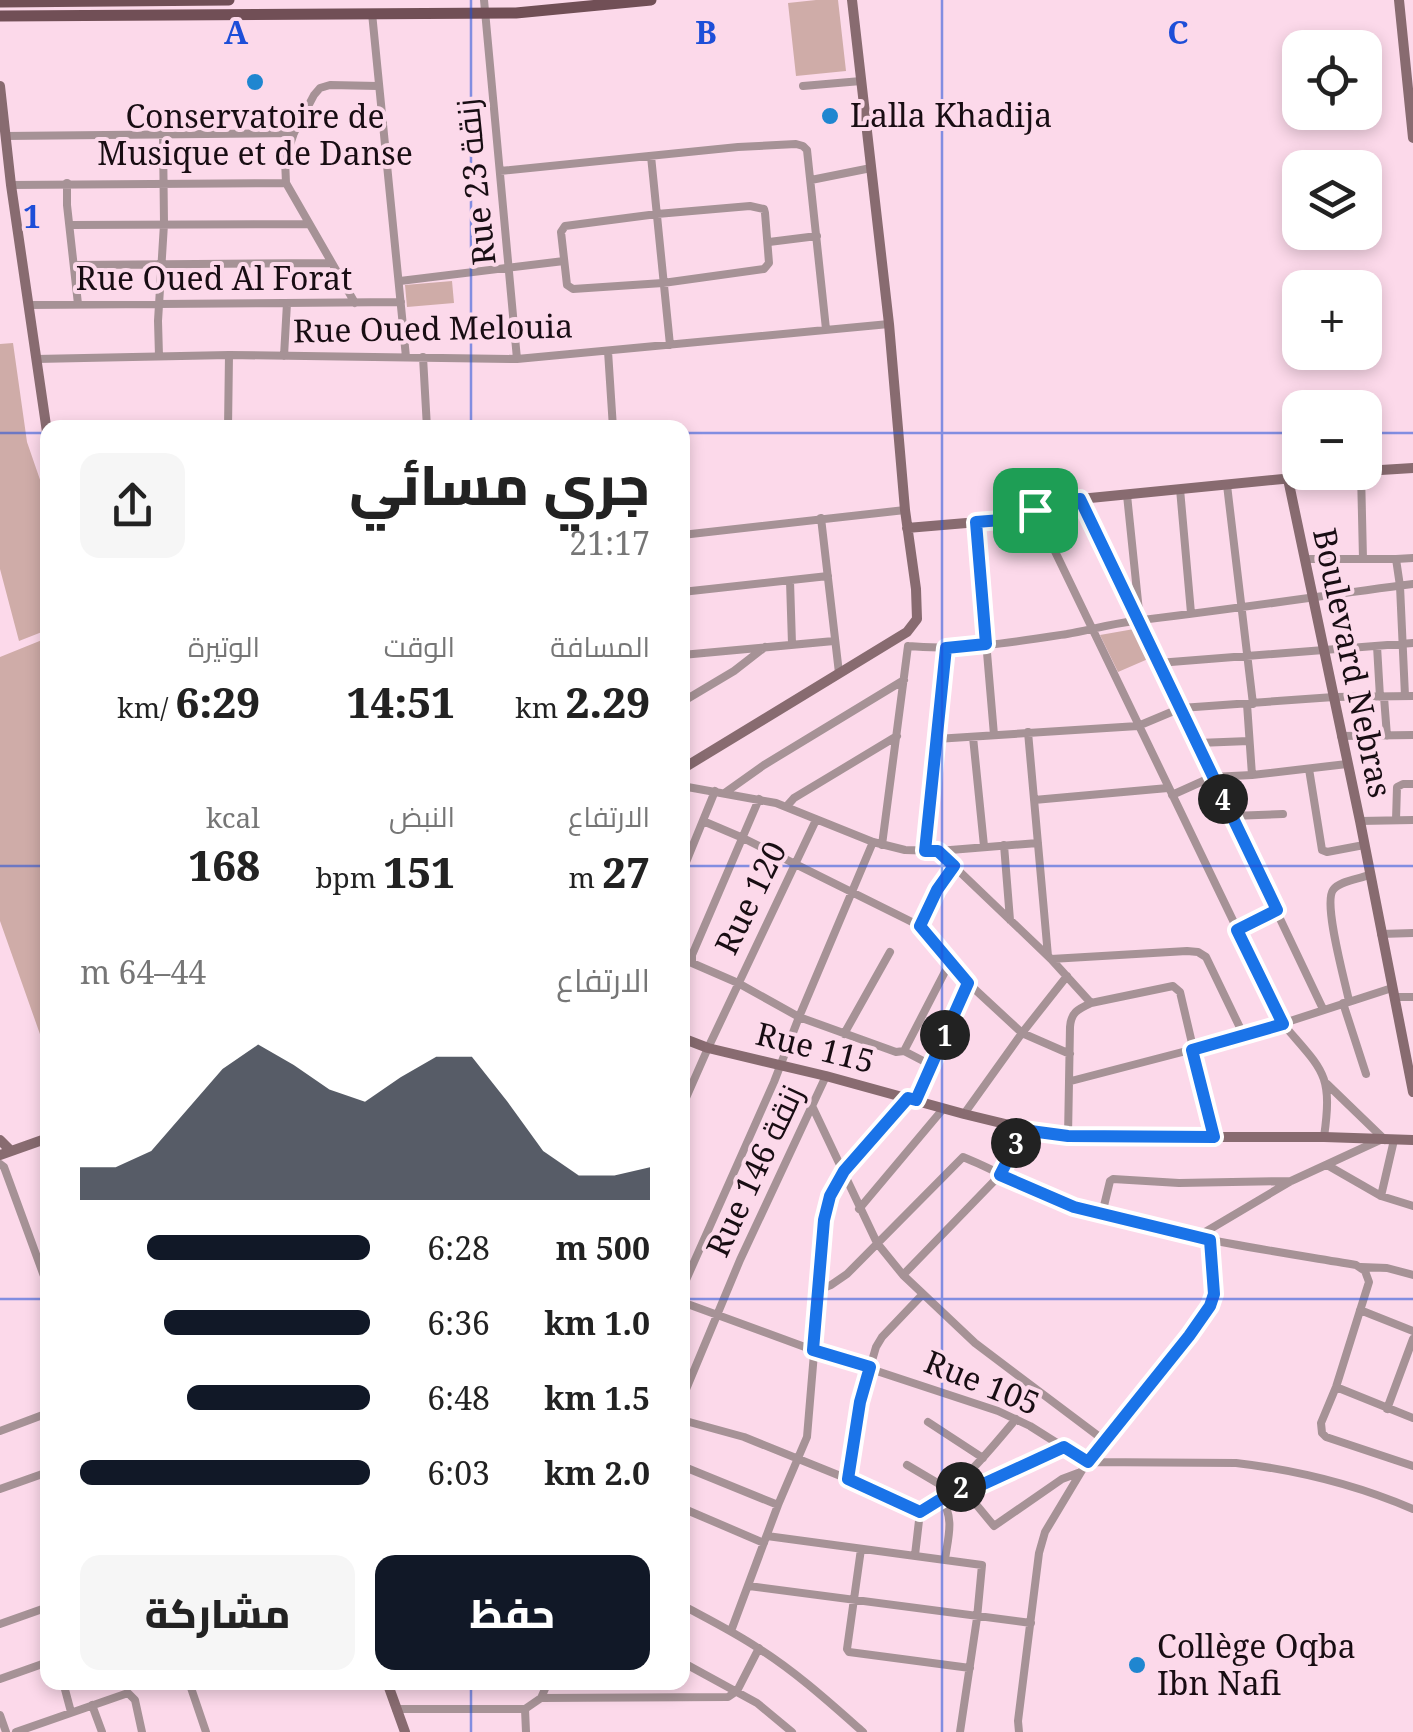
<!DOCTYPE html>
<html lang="ar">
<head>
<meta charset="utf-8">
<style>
  body { margin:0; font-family:"Noto Serif",Cairo,serif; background:#f6f6f6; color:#222; direction:rtl; height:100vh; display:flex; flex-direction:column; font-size:38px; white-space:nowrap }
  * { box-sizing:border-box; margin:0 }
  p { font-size:32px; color:#767676 }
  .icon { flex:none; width:55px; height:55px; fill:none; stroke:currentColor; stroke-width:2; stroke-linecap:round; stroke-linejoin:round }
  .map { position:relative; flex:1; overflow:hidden; direction:ltr }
  .details { position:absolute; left:40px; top:420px; width:650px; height:1270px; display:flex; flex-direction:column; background:#fff; border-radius:20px; box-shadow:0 5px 15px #0003; direction:rtl }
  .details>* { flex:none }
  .tools { position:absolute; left:1282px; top:30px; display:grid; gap:20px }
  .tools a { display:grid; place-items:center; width:100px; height:100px; border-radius:20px; background:#fff; box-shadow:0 5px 15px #0003; font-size:50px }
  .pin { position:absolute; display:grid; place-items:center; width:85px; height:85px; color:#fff; margin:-42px; border-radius:20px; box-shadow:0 5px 15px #0006 }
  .km { position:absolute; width:50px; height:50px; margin:-25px; border-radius:50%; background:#222; color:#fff; font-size:28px; line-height:50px; text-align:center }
  .round { display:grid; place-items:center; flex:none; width:105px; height:105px; border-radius:20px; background:#f6f6f6 }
  .headline { display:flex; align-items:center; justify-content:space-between; height:170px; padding:0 40px }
  h1 { font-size:55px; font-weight:800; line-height:75px }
  .figures { display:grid; grid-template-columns:repeat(3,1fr); gap:15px; height:170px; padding:10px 40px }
  .figures div { display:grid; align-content:center }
  .figures b { font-size:42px; font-weight:800 }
  .figures small { font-size:28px; font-weight:400 }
  .figures p { font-size:28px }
  .chart { height:280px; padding:20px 40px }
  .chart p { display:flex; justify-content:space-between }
  .chart svg { width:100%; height:180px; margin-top:10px; fill:#111827; opacity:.7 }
  .button { display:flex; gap:20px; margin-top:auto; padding:20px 40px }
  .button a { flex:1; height:115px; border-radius:20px; background:#111827; color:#fff; font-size:40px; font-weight:800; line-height:115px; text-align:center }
  .button a+a { background:#f6f6f6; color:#222 }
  ul { padding:0 40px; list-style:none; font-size:32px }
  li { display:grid; grid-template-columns:160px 120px 1fr; align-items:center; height:75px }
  li i { height:25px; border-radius:12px; background:#111827 }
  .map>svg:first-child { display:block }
</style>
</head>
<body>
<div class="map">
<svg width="1413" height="1732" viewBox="0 0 1413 1732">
  <rect width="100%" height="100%" fill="#fcd9ea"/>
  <path fill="#cfaca8" d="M816,0h22l8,71 -50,5 -8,-73z
    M452,281l2,22 -47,4 -2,-22z
    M13,343l14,99 20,58v130l-28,11 -19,-72v-225z
    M1134,629l14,30 -30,13 -18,-37z
    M47,638v416l-47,-133v-264z"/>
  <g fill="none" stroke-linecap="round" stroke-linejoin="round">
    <path stroke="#a69296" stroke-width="8" d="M484,0l33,359
      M372,13l34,344
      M803,86l58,-5
      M5,136l289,-3
      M651,156l19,189
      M500,171l238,-24 58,-3 7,2 4,4 19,179
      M811,180l60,-12
      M67,183v22l11,99
      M11,185l275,-2
      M750,206l14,3 1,4 4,50 -5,6 -101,14 -90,6 -6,-4 -6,-53 4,-6 92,-12z
      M70,225l239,-1
      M769,242l48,-6
      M74,265l257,-2
      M400,281l164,-20
      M355,303l-69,-120 -1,-24 9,-26 20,-38 6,-7 10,-3 48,1
      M28,305l373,-3
      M608,351l5,77
      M159,356l-1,-35 6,-97 -1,-89
      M284,356l3,-53
      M423,357l4,71
      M36,359l193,-4 288,4 372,-35
      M228,428l1,-73
      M1361,472l2,87
      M1227,485l26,219
      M1180,489l11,124
      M1127,495l13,126
      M1080,499l243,510
      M1035,510l248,514c40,47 50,49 41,113
      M821,518l18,155
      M976,523l18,212
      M682,535l223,-25
      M1305,559h91l4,27 5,110
      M1396,559l17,-1
      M790,581l2,63
      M682,592l146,-16
      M908,646c52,5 107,-4 159,-12 22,-4 44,-10 67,-13 93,-11 186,-25 279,-37
      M1377,646l3,51
      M682,655l152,-14
      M1158,663l255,-20
      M1384,697l3,39
      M682,702l52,-31 31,-24
      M1247,704l5,71
      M1028,732l20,224
      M1341,736l72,-1
      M973,737l11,109
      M936,739l202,-13 43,-18 153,-11 79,-1
      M1198,743l51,-2
      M1309,769l13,81 5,2 37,-7
      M682,786l94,17 97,39 32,8 33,1 100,-8
      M726,792l38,-27 140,-85
      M1172,795l40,-18 40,-2 95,-11
      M759,799l-67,156v8l46,20 61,34 97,35 8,-1 27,14
      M1034,800l134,-12
      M786,807l8,-9 103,-62
      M1231,816l52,-2
      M1396,820l1,-33 6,-3h10
      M703,821l40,17 177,88 48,57 54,50 48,21
      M1360,821l53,-1
      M882,845l26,-199
      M1004,845l6,75
      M925,851l21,-203
      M938,851l113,108 40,44
      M682,872l33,-81
      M920,926l17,-36 17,-24
      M1237,930l40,-19
      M1381,934l32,-1
      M1051,959l136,-8 11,1 8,5 38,79
      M1394,997h19
      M1349,1001c-4,-20 -26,-97 -16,-111 6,-9 26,-11 36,-15
      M1343,1003l23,71
      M844,1034l46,-82
      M904,1051l46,-89
      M1071,1081l173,-45 148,-48
      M1327,1084l58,56
      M916,1100l52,-117
      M682,1107l26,-59 108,-228
      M813,1108l64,135 26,32 72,68 130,98
      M964,1114l58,-81 45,-57
      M1068,1136l2,-109c1,-15 8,-18 21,-24l82,-17 7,6 34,145
      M0,1164l4,3 44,120
      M1327,1165l54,31 32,10
      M1381,1196l13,-56
      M859,1209l84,-100
      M1102,1214l8,-33 3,-2 66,4 112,-2
      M1195,1238l96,-57 89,-41
      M1361,1267l26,1 26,7
      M903,1275l97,-100 23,-45
      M682,1289l92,-207 25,-65 74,-175
      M818,1290l13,-5 16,-11 116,-117c38,15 73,38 113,50 91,29 186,42 280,58l9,6 4,11 -33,105 -15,36 1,10 4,4 87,29
      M682,1302l131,48 185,61 32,15 57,36
      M1360,1310l53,21
      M1336,1387l77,31
      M682,1399l58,-139 86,-184
      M1387,1409l26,-70
      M682,1420l62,17 104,42 72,33
      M928,1422l55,36
      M0,1431l48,-18
      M1087,1462l149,1c61,7 121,22 177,46
      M907,1465l44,26
      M682,1466l96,39
      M848,1479l12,-77 16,-55 6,-10 40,-42
      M0,1489l48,-17
      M964,1490l1,1 99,-44
      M965,1491l29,35 68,-47 16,-6
      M941,1499c14,18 7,39 4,60
      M682,1508l82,35
      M920,1512c39,-24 67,-58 96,-93
      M767,1536l215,29 -5,53 -17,114
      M861,1549l-14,100 2,3 121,16
      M915,1555l5,-43
      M749,1586l282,37
      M682,1605c26,14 52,27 76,43 38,24 71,54 105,84
      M0,1624l48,-17
      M731,1631l47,-126 29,-68 19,-227 18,-39 64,-72
      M682,1662l75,41 35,29
      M0,1679l48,-17
      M63,1682l8,30
      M189,1682l17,50
      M541,1698l187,-1 9,-6 22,-43
      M92,1705l10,27
      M396,1709h129
      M525,1709l16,-11 7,-16
      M525,1709l1,23
      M0,1715l6,17
      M16,1732l112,-39 7,7 7,32
      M1019,1732l-1,-11 21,-168 6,-21 42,-70 61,-73 62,-83 4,-12 -4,-53"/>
    <path stroke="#886b70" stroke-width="10" d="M1399,0l14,138
      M0,86l11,99 37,254
      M1365,471l48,-3
      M1288,479l72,342 53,271
      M907,528l107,-9 31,-14 35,-6 273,-27
      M682,769l225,-137 10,-13 -1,-30 -11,-79 -16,-186 -37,-324
      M682,1038l26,10 118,28 138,38 82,20 57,3h221l89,3
      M0,1140l11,11
      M0,1155l48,-17
      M387,1682l18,50"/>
    <path stroke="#714f56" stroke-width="11" d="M0,2l229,-2
      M0,16l516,-3 135,-13"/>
  </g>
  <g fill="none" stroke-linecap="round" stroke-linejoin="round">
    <defs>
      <path id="route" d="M1080,499l197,411 -40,20 46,94 -91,26 22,87 -146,-1 -45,-6 -23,45 74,32 136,33 4,54 -4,12 -21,30 -101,126 -24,-15 -98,45 -8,-8 -17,15 -21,13 -72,-33 12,-77 10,-35 -57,-17 11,-130 6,-24 14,-25 64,-73 8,2 52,-117 -48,-57 17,-36 17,-24 -16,-15h-13l21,-203 40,-4 -10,-122 38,-3 31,-14z"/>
    </defs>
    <use href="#route" stroke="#fff" stroke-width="20"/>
    <use href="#route" stroke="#1a73e8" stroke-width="12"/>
  </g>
  <path fill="none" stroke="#1d4ed8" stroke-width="2.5" stroke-opacity="0.55" d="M471,0v428M942,0v1732M0,433h48M682,433h618M1365,433h48M0,866h48M682,866h731M0,1299h48M682,1299h731M471,1682v50"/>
  <g fill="#1f86d0" stroke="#fcd9ea" stroke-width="4">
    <circle cx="255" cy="82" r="10"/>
    <circle cx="830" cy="116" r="10"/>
    <circle cx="1137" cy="1665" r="10"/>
  </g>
  <g text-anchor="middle" stroke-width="8" stroke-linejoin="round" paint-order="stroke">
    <g font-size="32" fill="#180d13" stroke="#fcd9ea" text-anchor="start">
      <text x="850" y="127">Lalla Khadija</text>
      <text x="255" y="128" text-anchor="middle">Conservatoire de<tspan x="255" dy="37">Musique et de Danse</tspan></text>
      <text x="1157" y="1658">Collège Oqba<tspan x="1157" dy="37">Ibn Nafi</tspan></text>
    </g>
    <g font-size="32" fill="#180d13" stroke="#fcd9ea">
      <text transform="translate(476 182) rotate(-96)" y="11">Rue 23 زنقة</text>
      <text x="214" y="290">Rue Oued Al Forat</text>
      <text transform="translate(433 329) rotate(-1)" y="11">Rue Oued Melouia</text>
      <text transform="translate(1352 663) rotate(78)" y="11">Boulevard Nebras</text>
      <text transform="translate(751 898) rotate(-64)" y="11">Rue 120</text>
      <text transform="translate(815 1048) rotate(14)" y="11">Rue 115</text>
      <text transform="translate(755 1171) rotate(-65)" y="11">Rue 146 زنقة</text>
      <text transform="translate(982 1383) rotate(22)" y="11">Rue 105</text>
    </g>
  </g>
  <g font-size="32" text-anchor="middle" font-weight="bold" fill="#1d4ed8" stroke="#fcd9ea" stroke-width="8" stroke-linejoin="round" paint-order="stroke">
    <text x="236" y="44">A</text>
    <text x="706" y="44">B</text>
    <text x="1178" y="44">C</text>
    <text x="32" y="228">1</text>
  </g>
</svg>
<div class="tools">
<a><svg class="icon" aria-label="locate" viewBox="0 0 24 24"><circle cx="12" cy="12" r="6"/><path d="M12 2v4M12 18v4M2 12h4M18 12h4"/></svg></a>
<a><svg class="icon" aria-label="layers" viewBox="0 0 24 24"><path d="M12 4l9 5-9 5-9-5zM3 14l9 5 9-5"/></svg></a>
<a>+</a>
<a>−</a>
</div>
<div class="pin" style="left:1035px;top:510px;background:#1e9e55"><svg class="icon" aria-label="arrive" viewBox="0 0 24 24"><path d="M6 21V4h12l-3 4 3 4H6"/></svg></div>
<b class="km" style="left:945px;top:1035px">1</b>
<b class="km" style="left:961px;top:1487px">2</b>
<b class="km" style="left:1016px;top:1143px">3</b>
<b class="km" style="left:1223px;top:799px">4</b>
<section class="details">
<div class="headline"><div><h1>جري مسائي</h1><p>21:17</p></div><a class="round"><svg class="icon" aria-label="share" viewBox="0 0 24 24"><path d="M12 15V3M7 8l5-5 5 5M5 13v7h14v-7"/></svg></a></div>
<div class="figures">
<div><p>المسافة</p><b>2.29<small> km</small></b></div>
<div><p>الوقت</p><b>14:51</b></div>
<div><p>الوتيرة</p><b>6:29<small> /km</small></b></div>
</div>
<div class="figures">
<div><p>الارتفاع</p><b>27<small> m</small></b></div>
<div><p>النبض</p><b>151<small> bpm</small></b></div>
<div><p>kcal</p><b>168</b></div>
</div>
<div class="chart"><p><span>الارتفاع</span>44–64 m</p>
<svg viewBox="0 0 160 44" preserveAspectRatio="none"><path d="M0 44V36L10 36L20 32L30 22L40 12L50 6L60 11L70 17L80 20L90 14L100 9L110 9L120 20L130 32L140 38L150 38L160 36V44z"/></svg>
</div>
<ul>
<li><b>500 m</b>6:28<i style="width:77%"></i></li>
<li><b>1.0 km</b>6:36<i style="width:71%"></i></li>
<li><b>1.5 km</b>6:48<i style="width:63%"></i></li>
<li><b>2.0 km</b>6:03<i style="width:100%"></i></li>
</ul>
<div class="button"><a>حفظ</a><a>مشاركة</a></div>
</section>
</div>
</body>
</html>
